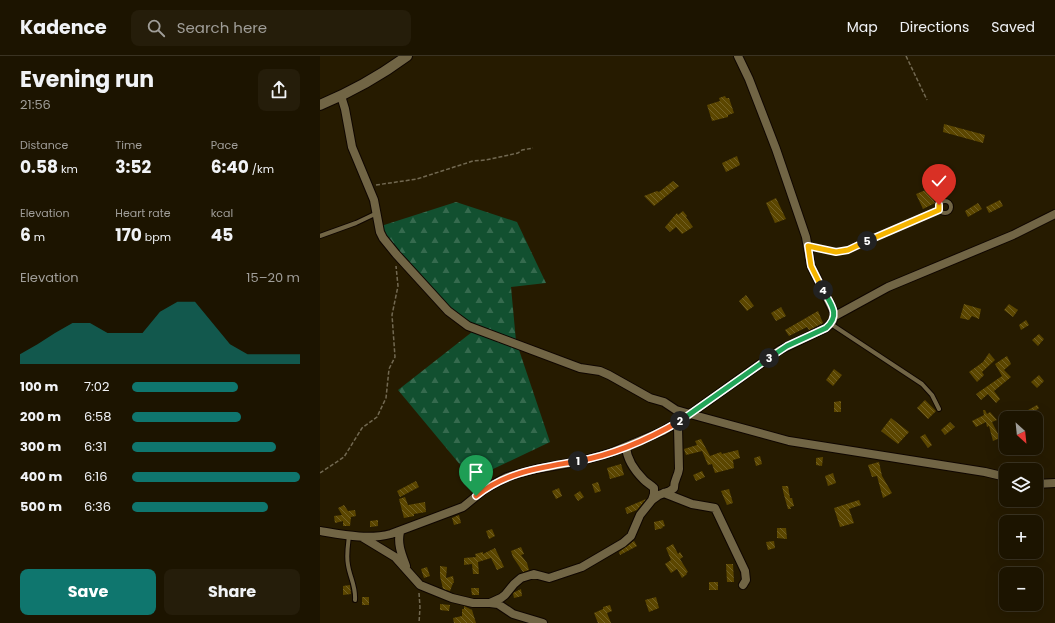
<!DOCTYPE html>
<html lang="en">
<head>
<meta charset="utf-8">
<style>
  body { margin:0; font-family:Poppins,sans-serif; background:#251d0a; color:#f1f3f6; height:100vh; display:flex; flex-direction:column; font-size:15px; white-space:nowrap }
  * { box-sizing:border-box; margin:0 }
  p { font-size:13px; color:#a09e99 }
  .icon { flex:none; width:22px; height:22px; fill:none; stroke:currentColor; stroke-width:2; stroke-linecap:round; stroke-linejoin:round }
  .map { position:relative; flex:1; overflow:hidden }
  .panel { display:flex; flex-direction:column; background:#1c1400; width:320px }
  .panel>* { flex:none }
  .needle { width:26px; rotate:153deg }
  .tools { position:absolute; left:679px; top:355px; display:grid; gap:8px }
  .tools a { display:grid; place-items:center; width:44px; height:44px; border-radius:8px; background:#1c1400; box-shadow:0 4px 16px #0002,0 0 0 1px #3a3322; font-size:20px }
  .pin { position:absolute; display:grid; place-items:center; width:34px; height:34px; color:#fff; margin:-41px -17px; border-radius:50% 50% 50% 0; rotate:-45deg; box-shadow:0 0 4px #0007 }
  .pin .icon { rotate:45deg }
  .km { position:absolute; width:20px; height:20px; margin:-10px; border-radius:50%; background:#222; color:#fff; font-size:11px; line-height:20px; text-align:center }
  .round { display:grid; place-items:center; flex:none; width:42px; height:42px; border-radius:8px; background:#251d0a }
  .overview { display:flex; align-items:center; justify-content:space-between; height:68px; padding:0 20px }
  h1 { font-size:22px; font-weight:700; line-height:30px }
  .stats { display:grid; grid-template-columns:repeat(3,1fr); gap:6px; height:68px; padding:4px 20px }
  .stats div { display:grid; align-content:center }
  .stats b { font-size:17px; font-weight:700 }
  .stats small { font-size:11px; font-weight:400 }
  .stats p { font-size:11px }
  .chart { height:112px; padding:8px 20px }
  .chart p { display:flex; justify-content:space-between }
  .chart svg { width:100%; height:72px; margin-top:4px; fill:#0f766e; opacity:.7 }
  .primary-button { display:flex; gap:8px; margin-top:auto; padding:8px 20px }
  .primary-button a { flex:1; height:46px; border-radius:8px; background:#0f766e; color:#fff; font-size:16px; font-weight:700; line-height:46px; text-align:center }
  .primary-button a+a { background:#251d0a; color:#f1f3f6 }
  ul { padding:0 20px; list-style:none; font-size:13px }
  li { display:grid; grid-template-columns:64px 48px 1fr; align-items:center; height:30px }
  li i { height:10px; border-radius:5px; background:#0f766e }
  header { display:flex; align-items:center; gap:24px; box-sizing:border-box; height:56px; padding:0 20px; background:#1c1400; border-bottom:1px solid #3a3322 }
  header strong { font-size:19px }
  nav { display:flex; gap:22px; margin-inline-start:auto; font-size:14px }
  .search { width:280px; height:36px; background:#251d0a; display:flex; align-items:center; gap:10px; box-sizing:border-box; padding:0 14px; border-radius:8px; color:#a09e99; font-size:15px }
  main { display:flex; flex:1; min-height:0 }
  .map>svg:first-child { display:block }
</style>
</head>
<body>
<header>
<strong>Kadence</strong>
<div class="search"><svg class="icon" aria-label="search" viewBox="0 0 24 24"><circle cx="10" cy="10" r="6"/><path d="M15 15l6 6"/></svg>Search here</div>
<nav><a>Map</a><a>Directions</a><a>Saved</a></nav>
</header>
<main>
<section class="panel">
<div class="overview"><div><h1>Evening run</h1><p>21:56</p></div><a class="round"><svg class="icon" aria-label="share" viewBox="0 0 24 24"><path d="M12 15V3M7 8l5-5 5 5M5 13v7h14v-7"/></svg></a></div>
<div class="stats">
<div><p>Distance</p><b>0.58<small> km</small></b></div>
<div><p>Time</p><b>3:52</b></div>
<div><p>Pace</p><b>6:40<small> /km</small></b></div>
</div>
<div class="stats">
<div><p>Elevation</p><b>6<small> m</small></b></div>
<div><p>Heart rate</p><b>170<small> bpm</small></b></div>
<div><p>kcal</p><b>45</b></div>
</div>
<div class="chart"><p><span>Elevation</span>15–20 m</p>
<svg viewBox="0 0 160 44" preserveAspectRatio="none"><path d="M0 44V38L10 32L20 25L30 19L40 19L50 25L60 25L70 25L80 12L90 6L100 6L110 19L120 32L130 38L140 38L150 38L160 38V44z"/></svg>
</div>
<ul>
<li><b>100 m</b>7:02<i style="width:63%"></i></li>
<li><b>200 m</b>6:58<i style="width:65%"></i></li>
<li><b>300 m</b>6:31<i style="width:86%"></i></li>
<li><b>400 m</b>6:16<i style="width:100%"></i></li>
<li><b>500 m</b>6:36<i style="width:81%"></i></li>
</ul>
<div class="primary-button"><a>Save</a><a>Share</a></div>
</section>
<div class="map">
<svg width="735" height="567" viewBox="0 0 735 567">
  <defs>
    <pattern id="forest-firs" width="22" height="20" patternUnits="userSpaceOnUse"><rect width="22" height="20" fill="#125030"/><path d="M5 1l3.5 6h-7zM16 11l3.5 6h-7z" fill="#356a4e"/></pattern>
    <pattern id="building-back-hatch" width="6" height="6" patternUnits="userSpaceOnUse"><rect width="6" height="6" fill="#5b4600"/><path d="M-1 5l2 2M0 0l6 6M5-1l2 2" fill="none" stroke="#736125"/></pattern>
  </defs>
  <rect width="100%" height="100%" fill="#261b00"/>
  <path fill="url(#forest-firs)" d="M136,146l61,20 29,61 -35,4 5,54 34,101 -78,37 -74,-89 74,-58 -70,-69 -21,-37z"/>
  <path fill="url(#building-back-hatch)" d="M405,40l1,2h3l5,15 -6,2v2l-16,4 -5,-16 13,-4 -1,-3z
    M624,68l41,11 -2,8 -40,-11z
    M417,100l3,9 -14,7 -4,-9z
    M353,125l6,5 -25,20 -10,-10 13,-5 2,1z
    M608,133l7,14 -12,6 -7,-15z
    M456,142l10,21 -11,4 -9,-20z
    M680,144l3,6 -14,7 -3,-6z
    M658,147l4,6 -14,8 -3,-6z
    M363,155l4,5 -1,1 7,10 -11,7 -6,-7 -6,5 -5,-5 12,-14 1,2z
    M426,239l8,11 -7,5 -8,-10z
    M644,248l17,5 -2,10 -7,-3 -3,4 -9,-2z
    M689,248l9,6 -5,7 -9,-7z
    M461,251l5,9 -10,5 -5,-8z
    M498,255l5,12 -14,7 -2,-3 -18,9 -4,-6z
    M706,264l3,5 -8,5 -2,-5z
    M719,278l5,5 -6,7 -6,-6z
    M669,297l6,7 -13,12 2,3 -7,7 -8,-10 14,-10z
    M687,300l4,8 -7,6 7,7 -17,14 6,8 -4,4 -8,-9 -7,6 -5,-6 26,-18 -7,-12z
    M514,313l8,6 -9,11 -7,-6z
    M719,319l5,6 -7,7 -6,-6z
    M605,344l11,11 -8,8 -11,-11z
    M521,345v11h-7v-10z
    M717,349l2,3 -13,10h-12z
    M663,354h2l2,4 3,-2 7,8 -5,2 8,16 -7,3 -4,-15 -2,1 -1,-5 -10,5 -4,-6 12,-6z
    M571,362l18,14 -11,12 -17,-13z
    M630,366l5,5 -10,8 -4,-5z
    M605,378l7,11 -4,3 -8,-11z
    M381,383l9,17 11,-4 1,2 16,-4 2,8 -7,2 1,8 -19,5 -3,-9 -4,1 -6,-14 -16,4 -2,-6 13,-4 -2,-4z
    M440,400l2,8 -6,2 -2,-8z
    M503,401l-1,9 -6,-1v-7z
    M559,406l3,14 10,17 -9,5 -6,-22 -5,1 -4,-12z
    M301,408l3,11 -14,4 -3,-11z
    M382,415l3,6 -9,4 -3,-6z
    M513,417l3,10 -8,3 -3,-10z
    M96,425l3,6 -19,10 -3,-6z
    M278,426l3,9 -6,2 -3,-9z
    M462,430h6l2,12h2l2,8 -4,1 1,2h-3l-4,-14z
    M239,432l3,8 -6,3 -4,-8z
    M409,433l4,14 -6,2 -6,-14z
    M260,435l4,6 -6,4 -4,-6z
    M85,441l3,8 17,-3 1,10 -12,2v2l-10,2 -5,-19z
    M326,443l-9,11 -10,4 -2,-6z
    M539,444l2,5 -12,4 5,14 -14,4 -6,-19z
    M24,449l4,6 7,-1 1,6 -5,1 -1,9h-7v-5l-8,2 -1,-7 8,-1 -4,-7z
    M139,459l2,8 -7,2 -2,-7z
    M58,464v6l-8,1v-6z
    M343,464l2,6 -3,1 1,1 -8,2 -1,-8z
    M457,472h9l1,11 -10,-1z
    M172,473l3,7 -6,3 -3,-8z
    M314,485l3,5 -17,9 -1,-3z
    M454,485l1,7 -7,2 -2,-8z
    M353,488l5,10 2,-2 3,5 -3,2 8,13 -2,1 1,1 -5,4 -5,-9 -6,4 -6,-9 6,-4 -5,-12z
    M201,491l3,7 -3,1 6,8 2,7 -6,2 -10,-15 -2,-6z
    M175,492l9,19 -7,3 -6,-12 -13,4 1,12h-6l-1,-10 -8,1v-7l12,-1 -1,-3 8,-2v2z
    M406,508h7l1,18h-7z
    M120,510l7,1 -1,11 7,-2 1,7h-1l-3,8 -7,-2 -3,-13z
    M107,511l3,9 -6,2 -3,-9z
    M389,526h9v8h-9z
    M30,529l1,9 -8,1v-9z
    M151,532h8v7h-7z
    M201,533l1,7 -8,2 -1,-5z
    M42,541h7v8h-7z
    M336,541l3,11 -10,4 -4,-12z
    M120,548l10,1 -1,6 -9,-1z
    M290,549l2,6 -5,2 4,10h-13l-4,-10 9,-4v-2z
    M144,550l8,4 4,13h-22l-1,-5 9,-2v-7h2z"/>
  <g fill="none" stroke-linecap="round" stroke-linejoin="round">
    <defs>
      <path id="service" d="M619 151a6 6 0 1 1 12 0a6 6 0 1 1-12 0Z
        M0,180l36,-13 21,-10
        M488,189l23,7h11l97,-42
        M511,268l91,60 10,11 7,14
        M29,480c-1,9 -3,19 -1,29 2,13 8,21 7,35"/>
      <path id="minor" d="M21,40l4,13 7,38 22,53 6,32 3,6 13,16 52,57 20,15 112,42 20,3 9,4 41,23 14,4 12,8 14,4 99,27 196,31 21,5
        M515,260l53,-29 125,-52 42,-21
        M306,391c1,13 9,24 18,33 3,3 7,5 10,8v6l-2,6
        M716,428l19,-1
        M344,437l28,11 23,4 30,63 1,9 -3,5
        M0,475c24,4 48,9 71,3l72,-27 22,-18 22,-12 29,-8 45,-8 29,-8 53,-22 27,-17 90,-64 46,-22c6,-5 9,-9 8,-16l-23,-46 -5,-29 -30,-88 -27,-70 -11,-23
        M80,476c-3,12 2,23 6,34
        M42,481l33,20 25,28 32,13 21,5h17l11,-5 4,-3 9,-11 7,-6 13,-4 15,4 33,-11 41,-24 8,-7 9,-21 12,-15 7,-5 11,-4 4,-3c0,-9 4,-11 5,-19l-1,-42 2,-6
        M170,547l8,1 15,10 30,9"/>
      <path id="tertiary" d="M0,49c31,-13 60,-29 87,-49"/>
    </defs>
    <use href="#service" stroke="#0f0600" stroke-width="6"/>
    <use href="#minor" stroke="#0f0600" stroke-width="10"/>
    <use href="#tertiary" stroke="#0f0600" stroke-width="12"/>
    <path stroke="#726951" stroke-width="1.5" stroke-dasharray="4 2" stroke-linecap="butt" d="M586,0l21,44
      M56,129l41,-6 56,-18 13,-1 32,-7 4,-3 11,-2
      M0,417l24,-16 18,-29 15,-11 9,-19 3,-29 6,-12 -3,-42 6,-29 -2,-20
      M99,537l1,14 -1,16"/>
    <use href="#service" stroke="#716545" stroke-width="4"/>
    <use href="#minor" stroke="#716545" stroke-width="8"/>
    <use href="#tertiary" stroke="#716545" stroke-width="10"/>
  </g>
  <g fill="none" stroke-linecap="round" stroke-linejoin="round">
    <defs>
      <path id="split-1" d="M156,440c32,-25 64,-28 102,-35"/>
      <path id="split-2" d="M258,405c35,-6 71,-22 102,-40"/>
      <path id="split-3" d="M360,365l89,-63"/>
      <path id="split-4" d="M449,302l18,-12 39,-18c15,-13 5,-24 -3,-38"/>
      <path id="split-5" d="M503,234l-12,-24 -3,-20 28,6 12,-2 19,-9"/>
      <path id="split-6" d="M547,185l72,-31v-5"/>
    </defs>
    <use href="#split-1" stroke="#fff" stroke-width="8"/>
    <use href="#split-2" stroke="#fff" stroke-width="8"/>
    <use href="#split-3" stroke="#fff" stroke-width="8"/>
    <use href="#split-4" stroke="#fff" stroke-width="8"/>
    <use href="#split-5" stroke="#fff" stroke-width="8"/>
    <use href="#split-6" stroke="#fff" stroke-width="8"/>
    <use href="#split-1" stroke="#f0652b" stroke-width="5"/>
    <use href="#split-2" stroke="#f0652b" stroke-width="5"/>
    <use href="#split-3" stroke="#22a559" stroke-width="5"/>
    <use href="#split-4" stroke="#22a559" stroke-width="5"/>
    <use href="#split-5" stroke="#f5b400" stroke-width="5"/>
    <use href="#split-6" stroke="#f5b400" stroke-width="5"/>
  </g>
</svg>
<div class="tools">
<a><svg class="needle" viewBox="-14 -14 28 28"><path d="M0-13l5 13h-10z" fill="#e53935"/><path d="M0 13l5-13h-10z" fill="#a09e99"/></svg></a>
<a><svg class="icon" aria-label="layers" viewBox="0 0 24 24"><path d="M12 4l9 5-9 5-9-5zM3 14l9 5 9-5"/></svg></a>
<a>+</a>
<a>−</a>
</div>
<div class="pin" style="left:156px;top:440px;background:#1e9e55"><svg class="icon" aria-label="arrive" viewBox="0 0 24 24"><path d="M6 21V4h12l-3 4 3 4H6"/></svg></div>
<div class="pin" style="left:619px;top:149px;background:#d93025"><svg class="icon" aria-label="check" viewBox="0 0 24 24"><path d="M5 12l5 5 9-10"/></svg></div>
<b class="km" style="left:258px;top:405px">1</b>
<b class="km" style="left:360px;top:365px">2</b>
<b class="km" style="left:449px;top:302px">3</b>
<b class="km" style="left:503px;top:234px">4</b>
<b class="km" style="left:547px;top:185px">5</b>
</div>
</main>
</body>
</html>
